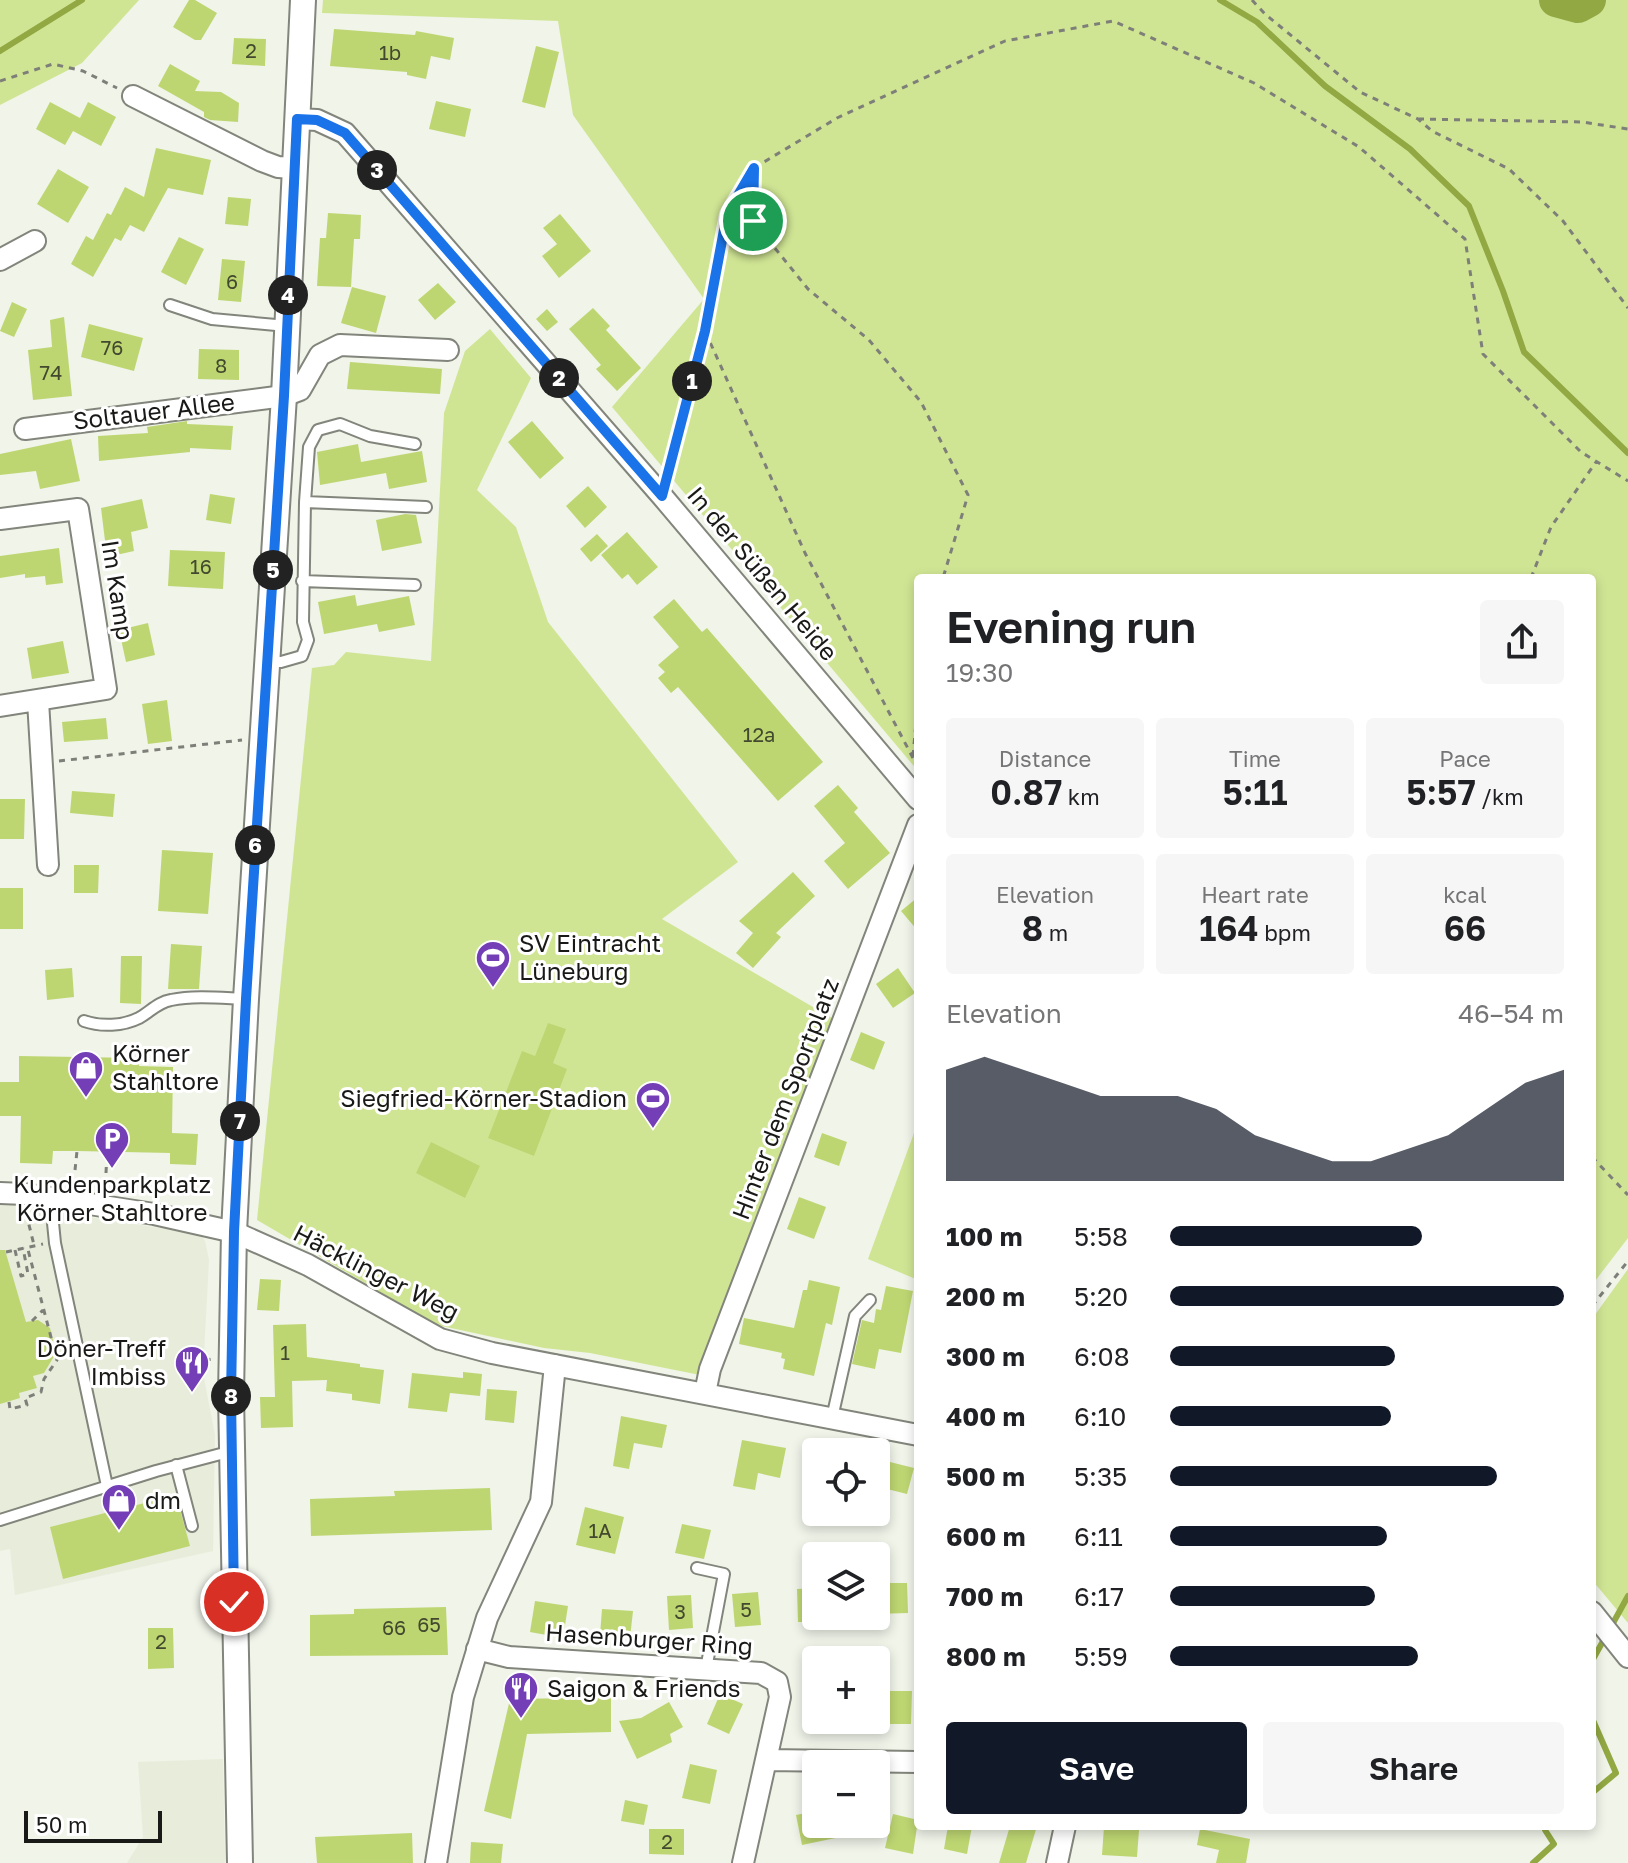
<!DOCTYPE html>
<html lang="en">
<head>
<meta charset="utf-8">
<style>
  body { margin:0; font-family:"Golos Text",sans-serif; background:#f6f6f6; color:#202124; height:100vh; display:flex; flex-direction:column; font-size:30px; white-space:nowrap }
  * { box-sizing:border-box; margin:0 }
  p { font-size:26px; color:#757577 }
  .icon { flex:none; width:44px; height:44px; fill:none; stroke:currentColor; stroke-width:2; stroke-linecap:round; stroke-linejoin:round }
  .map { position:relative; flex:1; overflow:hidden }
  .drawer { position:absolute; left:914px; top:574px; width:682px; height:1256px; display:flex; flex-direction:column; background:#fff; border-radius:8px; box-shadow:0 4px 12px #0003 }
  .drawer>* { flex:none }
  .controls { position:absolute; left:802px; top:1438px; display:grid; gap:16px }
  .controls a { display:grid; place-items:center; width:88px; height:88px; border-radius:8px; background:#fff; box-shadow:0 4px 12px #0003; font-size:40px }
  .scale { position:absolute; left:24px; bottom:20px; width:138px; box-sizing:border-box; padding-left:8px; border:4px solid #191a17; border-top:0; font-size:22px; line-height:28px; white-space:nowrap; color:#191a17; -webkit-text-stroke:6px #fff; paint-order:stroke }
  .pin { position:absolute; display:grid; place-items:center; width:68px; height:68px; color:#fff; margin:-34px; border:4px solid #fff; border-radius:50%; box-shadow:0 2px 8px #0007 }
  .km { position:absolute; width:40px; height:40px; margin:-20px; border-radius:50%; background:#222; color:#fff; font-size:22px; line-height:40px; text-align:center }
  .round { display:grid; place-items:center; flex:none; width:84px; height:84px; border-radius:8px; background:#f6f6f6 }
  .summary { display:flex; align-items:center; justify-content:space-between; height:136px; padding:0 32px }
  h1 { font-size:44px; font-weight:600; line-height:60px }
  .stats { display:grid; grid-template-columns:repeat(3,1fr); gap:12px; height:136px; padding:8px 32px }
  .stats div { display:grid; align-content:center; border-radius:8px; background:#f6f6f6; text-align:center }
  .stats b { font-size:34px; font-weight:600 }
  .stats small { font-size:22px; font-weight:400 }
  .stats p { font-size:22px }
  .chart { height:224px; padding:16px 32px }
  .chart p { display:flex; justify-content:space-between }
  .chart svg { width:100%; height:144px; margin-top:8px; fill:#111827; opacity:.7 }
  .primary-button { display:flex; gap:16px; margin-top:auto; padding:16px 32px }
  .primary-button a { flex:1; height:92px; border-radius:8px; background:#111827; color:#fff; font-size:32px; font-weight:600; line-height:92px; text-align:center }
  .primary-button a+a { background:#f6f6f6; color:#202124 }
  ul { padding:0 32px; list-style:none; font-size:26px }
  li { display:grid; grid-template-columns:128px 96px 1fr; align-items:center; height:60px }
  li i { height:20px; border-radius:10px; background:#111827 }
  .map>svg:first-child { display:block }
</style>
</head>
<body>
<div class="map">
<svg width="1628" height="1863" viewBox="0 0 1628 1863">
  <rect width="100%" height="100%" fill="#f0f4e9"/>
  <path fill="#e7edda" d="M0,1203l185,29 17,5 3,4 4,19 -6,113 12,62 -2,116 -198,44 -5,-46 -10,2z
    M223,1759l2,104h-98l16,-26 -5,-75z"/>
  <path fill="#d0e594" d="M0,0h139l-57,63 -82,42z
    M323,0h1305v1238l-36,47v-707h-674v193l-306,-364 92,-108 -131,-184 -15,-94 -236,-8z
    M490,329l41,49 -54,112 39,37 32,95 190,240 -76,57 175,102 -137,354 -110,-22 -46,-5 -107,-23 -180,-105 55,-552 22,-3 12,-13 85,9 13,-248 21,-62z
    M918,1122v158l-50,-21z
    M1628,1269v354l-36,-43v-261z"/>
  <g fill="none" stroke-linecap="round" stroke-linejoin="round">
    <path stroke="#92a843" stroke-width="6" d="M1220,0l37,22 68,64 85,63 59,57 34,85 21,61 104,101
      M0,51l82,-51
      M1592,1661l36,-65
      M1592,1718l24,55 -24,20
      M1533,1863l21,-19 -9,-14 1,-4"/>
    <path stroke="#92a843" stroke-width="34" d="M1556,0l22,6 11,-6"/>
  </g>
  <path fill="#bed672" d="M189,0h6l22,13 -16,27h-6l-22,-13z
    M334,29l81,6 1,-4 38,7 -4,22 -19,-4 -5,23 -19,-4v-3l-77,-6z
    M234,38l32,1 -1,27 -33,-2z
    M536,46l23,6 -14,56 -23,-6z
    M170,64l30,17 -5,10 26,1 18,11 -1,19 -28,-2 -6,-3v-5l-46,-26z
    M436,101l35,8 -6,28 -36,-8z
    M50,102l30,16 8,-16 28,15 -15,29 -28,-15 -8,14 -29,-16z
    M156,148l55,12 -8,35 -35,-7 -24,44 -14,-7 -9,16 -6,-3 -22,39 -22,-13 15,-28 7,4 14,-27 4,2 14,-28 19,10z
    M58,169l31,18 -21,36 -31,-19z
    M228,197l23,2 -3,27 -23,-2z
    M328,213l33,2 -1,24h-6l-3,48 -34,-1 3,-48h6z
    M560,214l31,37 -32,27 -17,-22 15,-12 -14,-16z
    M179,237l25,12 -18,36 -25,-13z
    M222,259l23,2 -4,41 -23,-2z
    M438,283l18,19 -21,18 -17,-20z
    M352,287l34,9 -10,37 -35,-10z
    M12,302l15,7 -13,28 -14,-6z
    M593,308l17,18 -4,4 35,38 -24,23 -21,-22 5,-4 -32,-36z
    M547,309l11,13 -11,9 -11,-12z
    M64,317l8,79 -39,4 -5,-50 24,-3 -2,-27z
    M89,324l54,14 -9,33 -53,-14z
    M199,349l40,1v30l-41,-1z
    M350,362l92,7 -2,25 -93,-5z
    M187,421v3l46,2 -2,24 -41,-2v4l-91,9 -1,-25 50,-3 -1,-6z
    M532,421l32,37 -24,21 -32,-37z
    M71,439l9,42 -40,8 -4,-18 -36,4v-21z
    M358,444l3,18 61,-11 5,31 -38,7 -3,-16 -66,12 -3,-33z
    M588,486l19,21 -22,21 -19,-22z
    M210,494l25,4 -4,26 -25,-4z
    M142,499l6,29 -17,4 3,19 -27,6 -6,-49z
    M405,514l11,1 6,28 -40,8 -6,-31z
    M627,532l31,35 -21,18 -9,-11 -6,5 -21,-24z
    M597,534l11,12 -17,16 -11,-13z
    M59,548l4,35 -17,2 -1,-9 -20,2v-4l-25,4v-22z
    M170,550l55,2 -2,37 -55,-3z
    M355,595l2,11 52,-10 6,29 -36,7 -2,-8 -53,10 -6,-32z
    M674,599l28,33 5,-4 116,134 -45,39 -100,-114 -7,6 -13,-15 7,-6 -7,-7 21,-18 -26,-30z
    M148,623l7,32 -29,7 -7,-32z
    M63,641l6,32 -37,6 -5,-31z
    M167,700l5,41 -24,3 -6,-40z
    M106,718l2,21 -44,3 -2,-20z
    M838,785l20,23 -4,4 36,41 -42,36 -24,-28 21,-18 -31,-37z
    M72,791l43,3 -2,23 -43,-4z
    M0,799h25l-1,40h-24z
    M162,850l51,3 -5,61 -50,-3z
    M74,865h25l-1,28h-24z
    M793,872l22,24 -39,37 5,4 -28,31 -17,-15 17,-20 -14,-12z
    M0,888h23v41h-23z
    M918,897v34l-17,-20z
    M171,944l31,2 -3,43h-31z
    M121,956h21l-1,48 -21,-1z
    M72,968l2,29 -27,3 -2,-30z
    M898,968l17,25 -22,15 -17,-24z
    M548,1023l18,6 -13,34 14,6 -33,87 -46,-18 34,-87 13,5z
    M861,1032l24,10 -11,28 -24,-10z
    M19,1056l120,2v8l34,1 -1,66 26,1 -2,31 -26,-1v-11l-93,-2h-24l-1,13 -32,-1 1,-47h-21v-34h19z
    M822,1133l25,9 -8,24 -25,-9z
    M431,1142l49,24 -15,32 -49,-25z
    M799,1197l27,10 -12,32 -27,-10z
    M0,1250h5l21,72 12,-2 12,8 6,25 -12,20 -11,3 4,12 -18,5 1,5 -20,6z
    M260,1279l21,1 -2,31 -22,-1z
    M809,1280l31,7 -8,38 -6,-2 -12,53 -31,-7 2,-10 -4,-1 1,-5 -43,-9 5,-26 50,10 9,-38h4z
    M886,1286l27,5 -12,62 -22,-4 -4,20 -23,-5 10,-44 12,3 2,-14 5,1z
    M306,1324l1,33 53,7v3l24,3 -4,34 -28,-4v-6l-26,-3 1,-11 -35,1 1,46 -32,1 -1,-31h15l-2,-72z
    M463,1372l19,2 -2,22 -30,-3 -3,19 -39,-4 4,-35 51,5z
    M487,1389l30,2 -3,32 -29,-3z
    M621,1416l46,9 -5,23 -28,-5 -5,26 -16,-3z
    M742,1440l44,8 -6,30 -22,-5 -3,17 -22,-4z
    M886,1461l28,7 -7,26 -28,-7z
    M490,1488l2,42 -181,6 -1,-37 85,-3 -1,-5z
    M176,1495l14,51 -127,33 -13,-52z
    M585,1507l39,10 -9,37 -39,-9z
    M682,1524l29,6 -7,29 -29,-6z
    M876,1583h31l1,30 -32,1z
    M816,1588v34h-18l-1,-33z
    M758,1592l3,33 -26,2 -3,-33z
    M691,1595l2,33 -24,2 -2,-34z
    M535,1601l33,5 -5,32 -33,-6z
    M446,1607l2,48 -138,1v-41l44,-1v-5z
    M602,1609l31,2 -3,27 -30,-3z
    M148,1628h25l1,40 -26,1z
    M887,1691h25l-1,33h-24z
    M576,1694h35v38l-84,2 -16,85 -27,-8 26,-112 66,-1z
    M720,1694l23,10 -14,30 -22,-10z
    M669,1702l14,25 -13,7 2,8 -35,17 -18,-38 22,-3z
    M690,1764l27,6 -7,34 -28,-6z
    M625,1800l23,5 -4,20 -23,-4z
    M816,1811v13h27l2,12 -43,9 -6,-30z
    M893,1814l25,6 -5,34 -28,-6z
    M948,1826h24l-5,28 -23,-5z
    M1010,1826h27l-11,37h-27z
    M1104,1827l35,3 -2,27 -35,-2z
    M649,1829h35v26l-35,-1z
    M1200,1829l50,10 -4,24h-30l3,-13 -22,-5z
    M412,1833l1,30h-96l-2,-26z
    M471,1842l32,2 -2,19h-31z"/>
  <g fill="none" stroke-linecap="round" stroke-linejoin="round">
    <defs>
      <path id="service" d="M170,305l42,14 75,7
        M305,502l121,5
        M302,581l113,4
        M268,662h13l21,-6 6,-16 -5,-18 2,-120 4,-55 9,-17 22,-6 30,12 45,8
        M84,1021c17,6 39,5 55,-3 11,-6 19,-16 32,-18 24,-5 50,-2 75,-1
        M58,1199l-5,24 2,20 52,243
        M832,1418l23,-102 15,-16
        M176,1465l16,61
        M0,1520l156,-49 76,-20
        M697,1568l27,6 -18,95"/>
      <path id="minor" d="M133,96l129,65 16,6 16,1
        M297,119l20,1 28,13 317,363 256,303
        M0,260l35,-19
        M25,429l259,-33 16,-6 20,-35 20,-10 108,5
        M0,519l78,-10 28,180 -106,17
        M38,701l10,164
        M0,1193l25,1 129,20 80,18 74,33 132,74 52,14 426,82
        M705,1393l5,-24 208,-544
        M1592,1612l36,45
        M477,1649l32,8 252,16 16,9 3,15 -37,166
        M767,1760l151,2
        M436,1863l27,-166 24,-79 54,-116 14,-137
        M1057,1863l8,-37"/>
      <path id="tertiary" d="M240,1863l-9,-468 3,-163 12,-233 38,-603 19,-396"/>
    </defs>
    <use href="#service" stroke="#82857b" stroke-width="14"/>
    <use href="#minor" stroke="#82857b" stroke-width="24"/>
    <use href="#tertiary" stroke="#82857b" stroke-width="28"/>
    <path stroke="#7d7f78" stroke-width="3" stroke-dasharray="6 6" stroke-linecap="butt" d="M1252,0l13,14 95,78 58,27 14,12 77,38 54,52 65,87
      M0,81l53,-17 30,7 34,17
      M1418,119l164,3 46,7
      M754,172l-1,49 55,68 61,51 52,62 47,93 -25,83
      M668,473l37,-140
      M1531,578l20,-51 45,-65
      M913,756l5,-56
      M913,758l-108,-205 -100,-222 22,-117 27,-46 83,-50 168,-77 108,-20 141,62 105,64 106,92 18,115 98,98 47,29
      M59,761l183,-21
      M1592,1157l36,38
      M75,1170l2,-19
      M106,1173l1,-22
      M26,1213l8,32
      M15,1250l6,26 7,-2 -5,-26
      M6,1252l37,-8
      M1592,1306l36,-45
      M32,1321l11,-11
      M181,1364l31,-5
      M9,1402l1,7 17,-4 -2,-7 16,-6 3,-13 13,-19 -30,-114"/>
    <use href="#service" stroke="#fff" stroke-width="10"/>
    <use href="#minor" stroke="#fff" stroke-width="20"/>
    <use href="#tertiary" stroke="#fff" stroke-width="24"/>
  </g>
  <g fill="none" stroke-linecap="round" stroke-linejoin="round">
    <defs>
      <path id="route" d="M234,1602l-3,-207 3,-163 12,-233 38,-603 13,-277 20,1 28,13 317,363 43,-165 22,-117 27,-46 -1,53"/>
    </defs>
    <use href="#route" stroke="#fff" stroke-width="16"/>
    <use href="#route" stroke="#1a73e8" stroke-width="10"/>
  </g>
  <defs>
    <symbol id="stadium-pin" viewBox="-11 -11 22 30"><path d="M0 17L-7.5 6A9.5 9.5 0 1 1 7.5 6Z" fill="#743fb6" stroke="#fff"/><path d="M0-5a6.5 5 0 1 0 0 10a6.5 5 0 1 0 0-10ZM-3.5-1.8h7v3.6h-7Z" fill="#fff"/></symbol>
    <symbol id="shop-pin" viewBox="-11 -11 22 30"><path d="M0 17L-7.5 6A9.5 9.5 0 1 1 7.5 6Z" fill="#743fb6" stroke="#fff"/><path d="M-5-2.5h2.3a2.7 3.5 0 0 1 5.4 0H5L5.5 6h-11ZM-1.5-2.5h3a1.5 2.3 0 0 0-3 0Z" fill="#fff"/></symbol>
    <symbol id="parking-pin" viewBox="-11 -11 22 30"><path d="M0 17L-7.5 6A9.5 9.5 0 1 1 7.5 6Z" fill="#743fb6" stroke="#fff"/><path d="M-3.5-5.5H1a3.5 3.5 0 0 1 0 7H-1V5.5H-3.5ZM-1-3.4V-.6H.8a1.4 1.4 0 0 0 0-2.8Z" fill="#fff"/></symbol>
    <symbol id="restaurant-pin" viewBox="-11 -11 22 30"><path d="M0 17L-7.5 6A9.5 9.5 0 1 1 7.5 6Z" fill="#743fb6" stroke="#fff"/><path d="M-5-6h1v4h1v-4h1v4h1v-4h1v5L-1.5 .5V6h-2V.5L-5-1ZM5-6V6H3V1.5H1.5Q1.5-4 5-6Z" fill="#fff"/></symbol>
  </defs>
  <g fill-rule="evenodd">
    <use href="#stadium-pin" x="473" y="938" width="40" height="54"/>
    <use href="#shop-pin" x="66" y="1048" width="40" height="54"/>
    <use href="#stadium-pin" x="633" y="1079" width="40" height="54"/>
    <use href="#parking-pin" x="92" y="1119" width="40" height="54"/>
    <use href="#restaurant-pin" x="172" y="1343" width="40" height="54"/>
    <use href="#shop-pin" x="99" y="1481" width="40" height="54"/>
    <use href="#restaurant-pin" x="501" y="1669" width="40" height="54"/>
  </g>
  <g text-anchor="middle" stroke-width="6" stroke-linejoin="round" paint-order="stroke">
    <g font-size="20" fill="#42492e">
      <text x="251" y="58">2</text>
      <text x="390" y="60">1b</text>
      <text x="232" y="289">6</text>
      <text x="112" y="355">76</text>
      <text x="221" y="373">8</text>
      <text x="51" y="380">74</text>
      <text x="201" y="574">16</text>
      <text x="759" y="742">12a</text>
      <text x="285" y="1360">1</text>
      <text x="600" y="1538">1A</text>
      <text x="746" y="1617">5</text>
      <text x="680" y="1619">3</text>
      <text x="429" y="1632">65</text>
      <text x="394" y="1635">66</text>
      <text x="161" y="1649">2</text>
      <text x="667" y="1849">2</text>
    </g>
    <g font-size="24" fill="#191a17" stroke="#fff">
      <text transform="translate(154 412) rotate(-7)" y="8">Soltauer Allee</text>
      <text transform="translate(762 574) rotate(50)" y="8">In der Süßen Heide</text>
      <text transform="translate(117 590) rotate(81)" y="8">Im Kamp</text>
      <text transform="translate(786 1099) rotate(-69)" y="8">Hinter dem Sportplatz</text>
      <text transform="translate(376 1273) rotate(27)" y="8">Häcklinger Weg</text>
      <text transform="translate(649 1640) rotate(4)" y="8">Hasenburger Ring</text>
    </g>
    <g font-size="24" fill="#191a17" stroke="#fff" text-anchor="start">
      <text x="519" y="952">SV Eintracht<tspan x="519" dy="28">Lüneburg</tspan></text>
      <text x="112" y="1062">Körner<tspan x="112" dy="28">Stahltore</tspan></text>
      <text x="627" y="1107" text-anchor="end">Siegfried-Körner-Stadion</text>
      <text x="112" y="1193" text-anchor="middle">Kundenparkplatz<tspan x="112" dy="28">Körner Stahltore</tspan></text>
      <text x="166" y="1357" text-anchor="end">Döner-Treff<tspan x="166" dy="28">Imbiss</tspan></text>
      <text x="145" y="1509">dm</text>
      <text x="547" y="1697">Saigon &amp; Friends</text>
    </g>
  </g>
</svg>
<div class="controls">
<a><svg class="icon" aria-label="locate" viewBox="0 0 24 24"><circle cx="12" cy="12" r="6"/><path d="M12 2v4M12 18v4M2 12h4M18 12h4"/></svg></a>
<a><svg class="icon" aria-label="layers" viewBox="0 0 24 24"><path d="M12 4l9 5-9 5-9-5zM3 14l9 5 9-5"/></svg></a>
<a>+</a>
<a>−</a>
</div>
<div class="scale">50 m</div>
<div class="pin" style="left:753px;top:221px;background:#1e9e55"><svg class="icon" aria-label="arrive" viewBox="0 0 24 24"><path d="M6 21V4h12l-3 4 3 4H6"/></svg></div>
<div class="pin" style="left:234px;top:1602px;background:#d93025"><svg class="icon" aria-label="check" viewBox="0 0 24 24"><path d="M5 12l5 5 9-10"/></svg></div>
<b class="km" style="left:692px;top:381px">1</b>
<b class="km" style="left:559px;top:378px">2</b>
<b class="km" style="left:377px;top:170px">3</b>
<b class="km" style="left:288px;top:295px">4</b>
<b class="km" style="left:273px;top:570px">5</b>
<b class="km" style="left:255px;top:845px">6</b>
<b class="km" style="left:240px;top:1121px">7</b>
<b class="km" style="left:231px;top:1396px">8</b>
<section class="drawer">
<div class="summary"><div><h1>Evening run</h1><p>19:30</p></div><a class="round"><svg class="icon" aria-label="share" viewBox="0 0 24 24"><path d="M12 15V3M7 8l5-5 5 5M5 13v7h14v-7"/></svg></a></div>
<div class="stats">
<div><p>Distance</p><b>0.87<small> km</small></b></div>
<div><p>Time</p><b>5:11</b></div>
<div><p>Pace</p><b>5:57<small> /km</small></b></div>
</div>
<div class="stats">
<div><p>Elevation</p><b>8<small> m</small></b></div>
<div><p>Heart rate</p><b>164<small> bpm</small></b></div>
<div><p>kcal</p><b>66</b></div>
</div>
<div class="chart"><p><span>Elevation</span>46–54 m</p>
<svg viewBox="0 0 160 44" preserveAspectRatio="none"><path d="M0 44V10L10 6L20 10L30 14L40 18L50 18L60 18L70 22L80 30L90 34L100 38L110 38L120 34L130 30L140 22L150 14L160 10V44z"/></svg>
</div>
<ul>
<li><b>100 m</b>5:58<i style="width:64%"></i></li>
<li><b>200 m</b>5:20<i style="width:100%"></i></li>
<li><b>300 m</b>6:08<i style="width:57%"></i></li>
<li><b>400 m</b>6:10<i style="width:56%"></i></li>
<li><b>500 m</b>5:35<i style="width:83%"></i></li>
<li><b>600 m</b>6:11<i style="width:55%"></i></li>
<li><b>700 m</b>6:17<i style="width:52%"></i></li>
<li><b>800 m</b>5:59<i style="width:63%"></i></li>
</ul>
<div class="primary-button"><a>Save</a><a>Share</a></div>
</section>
</div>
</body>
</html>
